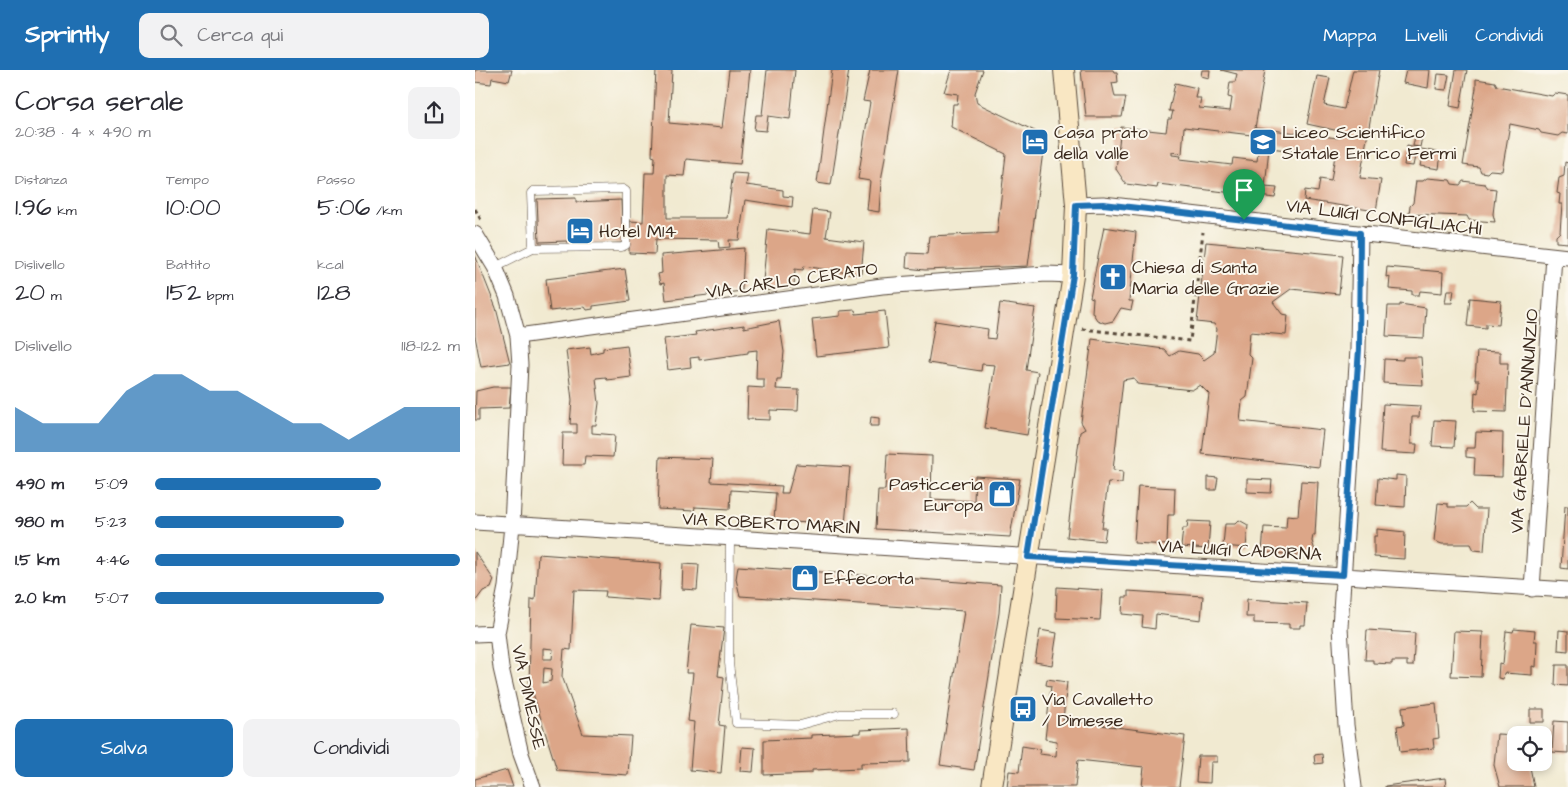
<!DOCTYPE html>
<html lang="it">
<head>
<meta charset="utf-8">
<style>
  body { margin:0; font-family:"Architects Daughter",sans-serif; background:#f2f2f3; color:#2b2b33; height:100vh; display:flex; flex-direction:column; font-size:19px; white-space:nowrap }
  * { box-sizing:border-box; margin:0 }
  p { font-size:16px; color:#7c7c81 }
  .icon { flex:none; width:28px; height:28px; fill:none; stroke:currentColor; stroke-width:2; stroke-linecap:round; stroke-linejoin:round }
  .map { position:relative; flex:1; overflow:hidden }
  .drawer { display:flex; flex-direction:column; background:#fff; width:475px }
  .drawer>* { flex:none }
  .controls { position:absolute; left:1032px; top:656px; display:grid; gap:10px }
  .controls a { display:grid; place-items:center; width:45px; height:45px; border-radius:10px; background:#fff; box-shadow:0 2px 8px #0003; font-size:25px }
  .pin { position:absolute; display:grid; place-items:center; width:42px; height:42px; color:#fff; margin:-51px -21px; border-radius:50% 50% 50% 0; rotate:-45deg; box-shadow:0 0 5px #0007 }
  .pin .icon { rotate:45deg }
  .round { display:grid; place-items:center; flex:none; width:52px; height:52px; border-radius:10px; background:#f2f2f3 }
  .summary { display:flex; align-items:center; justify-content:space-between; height:85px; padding:0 15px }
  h1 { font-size:28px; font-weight:600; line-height:38px }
  .stats { display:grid; grid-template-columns:repeat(3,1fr); gap:8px; height:85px; padding:5px 15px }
  .stats div { display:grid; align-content:center }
  .stats b { font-size:25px; font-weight:600 }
  .stats small { font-size:14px; font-weight:400 }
  .stats p { font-size:14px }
  .chart { height:140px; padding:10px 15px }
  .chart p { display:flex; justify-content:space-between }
  .chart svg { width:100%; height:90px; margin-top:5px; fill:#1f6fb2; opacity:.7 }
  .action { display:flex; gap:10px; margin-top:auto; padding:10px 15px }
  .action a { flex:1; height:58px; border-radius:10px; background:#1f6fb2; color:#fff; font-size:20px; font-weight:600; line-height:58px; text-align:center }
  .action a+a { background:#f2f2f3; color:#2b2b33 }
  ul { padding:0 15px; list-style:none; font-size:16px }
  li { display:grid; grid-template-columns:80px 60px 1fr; align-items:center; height:38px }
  li i { height:12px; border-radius:6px; background:#1f6fb2 }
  header { display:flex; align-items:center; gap:30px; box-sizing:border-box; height:70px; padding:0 25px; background:#1f6fb2; color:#fff }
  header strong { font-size:24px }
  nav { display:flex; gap:28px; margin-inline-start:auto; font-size:18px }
  .search { width:350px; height:45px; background:#f2f2f3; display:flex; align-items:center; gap:12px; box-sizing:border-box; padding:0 18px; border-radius:10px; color:#7c7c81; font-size:19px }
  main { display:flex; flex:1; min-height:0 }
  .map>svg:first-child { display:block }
</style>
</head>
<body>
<header>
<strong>Sprintly</strong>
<div class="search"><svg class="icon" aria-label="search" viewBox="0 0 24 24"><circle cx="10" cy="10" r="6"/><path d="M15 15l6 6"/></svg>Cerca qui</div>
<nav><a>Mappa</a><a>Livelli</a><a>Condividi</a></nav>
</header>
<main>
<section class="drawer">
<div class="summary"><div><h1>Corsa serale</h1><p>20:38 · 4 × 490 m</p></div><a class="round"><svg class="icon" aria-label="share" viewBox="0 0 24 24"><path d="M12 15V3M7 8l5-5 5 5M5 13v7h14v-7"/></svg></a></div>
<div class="stats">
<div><p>Distanza</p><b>1.96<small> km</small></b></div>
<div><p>Tempo</p><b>10:00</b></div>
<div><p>Passo</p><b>5:06<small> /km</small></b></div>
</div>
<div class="stats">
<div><p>Dislivello</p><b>20<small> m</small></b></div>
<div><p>Battito</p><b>152<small> bpm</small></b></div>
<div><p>kcal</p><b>128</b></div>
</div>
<div class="chart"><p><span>Dislivello</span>118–122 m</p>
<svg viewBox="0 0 160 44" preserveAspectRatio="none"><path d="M0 44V22L10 30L20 30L30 30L40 14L50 6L60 6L70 14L80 14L90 22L100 30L110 30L120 38L130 30L140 22L150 22L160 22V44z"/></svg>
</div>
<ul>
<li><b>490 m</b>5:09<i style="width:74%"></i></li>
<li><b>980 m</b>5:23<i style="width:62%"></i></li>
<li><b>1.5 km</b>4:46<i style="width:100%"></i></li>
<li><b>2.0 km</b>5:07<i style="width:75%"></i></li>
</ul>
<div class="action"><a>Salva</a><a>Condividi</a></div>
</section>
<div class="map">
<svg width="1093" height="717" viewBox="0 0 1093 717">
  <rect width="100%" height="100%" fill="#fbf7ec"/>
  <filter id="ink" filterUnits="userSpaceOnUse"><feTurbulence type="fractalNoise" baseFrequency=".02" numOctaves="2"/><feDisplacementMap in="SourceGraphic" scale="10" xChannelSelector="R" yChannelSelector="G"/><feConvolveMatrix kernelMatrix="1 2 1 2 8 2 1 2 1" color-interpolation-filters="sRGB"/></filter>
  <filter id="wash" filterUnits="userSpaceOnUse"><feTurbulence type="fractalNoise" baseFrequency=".0096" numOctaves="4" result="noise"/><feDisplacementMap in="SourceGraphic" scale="20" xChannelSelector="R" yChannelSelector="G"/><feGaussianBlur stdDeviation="1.12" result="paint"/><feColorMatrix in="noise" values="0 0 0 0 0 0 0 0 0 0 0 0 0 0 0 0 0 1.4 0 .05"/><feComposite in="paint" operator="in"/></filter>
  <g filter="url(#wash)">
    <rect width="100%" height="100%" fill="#f1ead1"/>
    <g id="blocks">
      <path fill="#dca688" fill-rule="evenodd" d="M0,0h37l-3,11 -17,-3 -1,6 -16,-2z
        M181,0h16l-3,53 53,5 7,-58h21l-10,94 -54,-5 -2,17 -17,-1v43h60l6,-45 15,1 -2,11 37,5v6l10,1 -1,10 -47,-7 -6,40h-10l1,7 -11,1 -1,-8 -62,-1 -1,15 -26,-1 1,-32 13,1 2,-49h9l1,-16 -3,-1z
        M292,0h28l-5,49 -22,-3 -2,15 -12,-1 2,-15h6z
        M357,0h17l-18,115 -14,-2z
        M395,0h29l-18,112 -2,30 -12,-2 3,-29 -12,-2 12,-77 -7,-1z
        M476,0h32l-8,23 2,10 68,33 -17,130 -103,4 -19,-2 1,-15 20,1 2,-18 68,-3 9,-79 -55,-27 2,-23h4l1,-10 -14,-2z
        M606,0h32l1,2h3l1,10 -6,1 3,14h11l-4,20h-36z
        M727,0h8l-1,8 -8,-2z
        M746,0h44l-10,58 83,10 1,-7 -32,-7 10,-48 13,2 -6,27 20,4 9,-39h26l-19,108 21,2 -5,31 -72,-11 1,-10 13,2 2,-13 11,2 4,-26 -66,-7 -4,39 12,1 -2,10 -117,-14 -1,4 -31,-4 -10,-15 5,-42 45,5 2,-13h3l2,-8h-4l6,-28 22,5 -2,10h6l-2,10 31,3 2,-13 -4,-1 2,-15h5l2,-8zM709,57l76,9 -3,25 -24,-3 -1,7 -52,-6 1,-3 -9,-1v-3l10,2z
        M931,0h24l-2,18 -25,-5z
        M981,0h11l-7,38 -10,-2z
        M963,4l11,1 -3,15 -10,-1z
        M1001,9l19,3 2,4 55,10 3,-3 13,2v39l-6,-1 -4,3 -17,-3 -2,-3 -29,-6 -8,47 -12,-1 -3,3 -6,-1 -2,-5 -16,-2 13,-77z
        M941,61l7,1 -3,15 -7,-1z
        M932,76l34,7 -2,16 -19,-3 2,-9 -7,-1 -2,10 -9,-1z
        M1090,92l3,1v80l-12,-1v-6l4,-4 2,-28h-3l1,-10 -3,-1 2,-15 5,-2z
        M952,108l23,2 2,4 8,1 3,-4 22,3 3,4 8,1 -3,25 2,8 -26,-2 -2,-4 -58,-2 1,-8 3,-3 3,-22h7z
        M101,128v4l45,-2 2,43 -56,2v-4l-28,1 -2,-43z
        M338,140l17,2 -4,25 38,5 -3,33 -57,-9 -1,4 -8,-1 -1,18 -32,4 6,-62 42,5z
        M629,157l32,5 -7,69h4l-2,9 -10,-2 -8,13 -8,2 -8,-3 -5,-8 1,-14 -3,-1z
        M731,172l137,13 -4,39 -48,-5 -18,13 9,12 6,1 -2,20 -36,-3 -2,22 4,4 -5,39 -5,4 -2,20 83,9 -4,37 -117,-13 7,-60 -9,-9 -8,5 -55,-6 -3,-6 -11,2 -10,90 10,1 -1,12 -14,-1 -6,46h4l-2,13 -37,-4 13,-105 5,-3 -4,-7 11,-83 72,10 6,7 9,-5 19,3 6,6 10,-7 3,-24 -3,-5 -17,-2z
        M269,178l-2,43 -76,9 -2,-17 -4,1 -2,-10 4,-1 -1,-18z
        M0,185l21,53 14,55 -29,4 -6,-31z
        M912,197l56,5 -1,21 -22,-2 -1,4h-7v-4l-23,-2 1,-13 -4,1z
        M150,199l5,32 -37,5v3l-6,1 -2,-3 -35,4 -4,-32z
        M972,220h7l-2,13h-7z
        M995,228l31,3 -2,24 -13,-1v4l-19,-2z
        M525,233l35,5 -9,62 12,2 -11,63 -42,-7 10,-63 -13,-1 -1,7 -53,-8 7,-42 53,8 -1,9 8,1z
        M925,234l26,4 -2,30 -38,-2 2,-30h12z
        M380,240l1,4 29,-3 4,37 -73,8 -4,-37 28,-3v-5z
        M304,251l5,31 -3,28h-4l-1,9 23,1 -1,21 -28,-1v10l-23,-1 1,-32 16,1v-9h-8l1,-29 -9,1v2l-49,7v-3l-9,1 1,9 -23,3 -4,-31 32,-4 -1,-3 49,-7v3z
        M152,275l4,32 -24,3 -1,-3 -10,1 3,25 -3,22h-4v8l23,2 -2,22 -28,-1 -1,9h-22l1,-32h14v-9h-7l2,-24 -6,-50 24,-3 1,7 12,-3v-3z
        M1002,281l23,1v11h8l-2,49 -32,-1 1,-19 3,1 1,-13h-4z
        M928,287h18l2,28 -40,-2 1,-24 19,1z
        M18,317h18l-2,21 -30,1v11h-4l1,-29z
        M908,334l37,2 -1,11h-7l-1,27h6l-1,10 -36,-2z
        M396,347l8,1v8h-9z
        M959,350l22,1 -2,26 -22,-1z
        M1001,362l27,1 -1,44 -28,-1 1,-18 -9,-1v-9h9z
        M412,384l45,2 -1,43 43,2 1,-25 45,3 -10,58 -134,-8 2,-39h7z
        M185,387l53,2 -2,23 71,4 -1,7h7l8,-29 54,3 -5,58 -71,-4 2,-28 -45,-3 -1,19 -35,-2 -1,4 -36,-2z
        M921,405l10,1 -1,31 -29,-2 2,-27 18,2z
        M733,407l10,1 -2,12h-8z
        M772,409l25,1 -1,13 -24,-1z
        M826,411l17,1 -3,53h-2l-1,6 3,10 -5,5 -48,-4 2,-25 22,1 1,-13 11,1z
        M663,416l37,2 -1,27h-6l-1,30 -33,-2z
        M963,433l10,1v3h18l4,-4 6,6h11l-3,42 -10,-1 -3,-6h-29l-8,-3z
        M1090,436h3v63l-7,-1z
        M764,450l9,5 -2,23 -23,-2 2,-22h10z
        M713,451l22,1 -2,27 -27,-2 2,-19h4z
        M902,459l28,3 -1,27 -30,-2v-21h3z
        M0,482l19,28 -3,8 -8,3 -8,11z
        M63,484l123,9 -2,38 -54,-4 1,-6 -32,-1 -3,60 -7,-1 -2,27 21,58 48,2 -3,39 -71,-5 -26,-83h-2l2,-88 4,1zM68,578l10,1 -1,10h-9zM69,598l8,1 -1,12 -8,2z
        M208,494l16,1 -2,25 -15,-1z
        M263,496l263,19 -2,28 -25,157 -34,-5 24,-154 -224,-15 -4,-17z
        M582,517l45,3 -2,30 -44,-2z
        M653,521l75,5 -2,24 -45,-6 -1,15 -13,-2 1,-11 -21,-2 1,-17h5z
        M772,529l60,4 -2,22h-5v3h-11v-4l-35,-1v-6h-8z
        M216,555l33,3 -6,48 6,1 -5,48 6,1 -4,47 -31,-3 4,-48 -6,-1 5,-48h-7z
        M1039,559l21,2 -1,10h3l-1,26 -4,-1v9l-28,-2 -1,6 -5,-1 1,-15 4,1 3,-33 7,1z
        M565,560l17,3 -5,32 -17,-3z
        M892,560l48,3 -2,33h-6v-5h-15v3l-19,-1v-3h-8z
        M1084,560l9,1v20l-10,-1z
        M979,561l29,1 -2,45 -30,-1z
        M1081,595h12v21l-13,-1z
        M572,609l20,3 -4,38 122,16 -6,51h-37l2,-20 -66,-7 -3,27h-68l2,-16 10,1 3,-26 18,3 -1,5 17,2 1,-15 -12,-2 6,-53 -5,-1z
        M961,633l3,35 -6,1 1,9 -34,4 -3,-26 7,-1 -2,-18z
        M1055,639h14v13h-14z
        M1079,651l14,1v31l-16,-1z
        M434,658l1,34 -49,1v5l-49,2v3l-48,2v-35l47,-2v-3l49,-2v-3z
        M1022,664l19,1v27h13l5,25h-34l-6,-22z
        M267,677l13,1 -2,24 -13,-1z
        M847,684l1,9 -8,1 -1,-9z
        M723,686h19v6h-6l-1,21 -14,-1z
        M32,700l6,17h-38v-8z
        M970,708l1,9h-61v-1z"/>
    </g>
  </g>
  <g filter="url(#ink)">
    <use href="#blocks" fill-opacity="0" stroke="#564739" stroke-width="1"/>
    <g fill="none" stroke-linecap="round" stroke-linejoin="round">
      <defs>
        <path id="lane" d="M20,197l38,-19 89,-1 4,-2v-54l-3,-2 -90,2 -2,2 2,55
          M255,469l-1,124 7,60 64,2 40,-11h54"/>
        <path id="street" d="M601,135l27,-1 465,53
          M0,164l20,33 12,29 11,40 2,29 -8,160 -6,62 -9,46 4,35 9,39 11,47 12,33
          M43,266l364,-50 164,-12 27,1
          M0,452l1093,68
          M1057,519l22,-333
          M0,564l22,-1
          M879,717l-8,-62 -6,-98 18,-278 2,-116"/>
        <path id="secondary" d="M517,717l81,-512 3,-70 -12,-135"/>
      </defs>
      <use href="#lane" stroke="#564739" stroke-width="9"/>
      <use href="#street" stroke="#564739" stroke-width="17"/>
      <use href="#secondary" stroke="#564739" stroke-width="22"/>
      <path stroke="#564739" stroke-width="3" stroke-dasharray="4 4" stroke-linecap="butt" d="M0,139l6,11
        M607,259l108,12 13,-109"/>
      <use href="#lane" stroke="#fff" stroke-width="8"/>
      <use href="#street" stroke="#fff" stroke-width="15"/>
      <use href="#secondary" stroke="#f9e7c3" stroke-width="20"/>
    </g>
  </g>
  <g fill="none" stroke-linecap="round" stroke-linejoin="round" filter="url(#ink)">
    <defs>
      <path id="route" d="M628,134l257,29 -1,116 -16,226 -315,-18 45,-282 3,-70z"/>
    </defs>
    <use href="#route" stroke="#fff" stroke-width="10"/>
    <use href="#route" stroke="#1f6fb2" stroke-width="6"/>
  </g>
  <defs>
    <symbol id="hotel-square" viewBox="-11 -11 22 22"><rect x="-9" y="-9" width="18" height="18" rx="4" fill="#1f6fb2" stroke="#fbf7ec"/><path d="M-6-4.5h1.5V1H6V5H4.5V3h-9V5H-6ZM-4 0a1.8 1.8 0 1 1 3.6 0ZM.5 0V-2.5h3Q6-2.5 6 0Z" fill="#fff"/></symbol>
    <symbol id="school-square" viewBox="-11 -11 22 22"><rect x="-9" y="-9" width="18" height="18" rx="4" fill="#1f6fb2" stroke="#fbf7ec"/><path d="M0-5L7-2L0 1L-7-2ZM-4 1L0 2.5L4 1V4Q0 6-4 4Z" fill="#fff"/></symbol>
    <symbol id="church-square" viewBox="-11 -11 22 22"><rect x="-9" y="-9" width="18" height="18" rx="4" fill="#1f6fb2" stroke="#fbf7ec"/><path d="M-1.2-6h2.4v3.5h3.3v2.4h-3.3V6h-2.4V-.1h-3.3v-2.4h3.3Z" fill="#fff"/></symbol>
    <symbol id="shop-square" viewBox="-11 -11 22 22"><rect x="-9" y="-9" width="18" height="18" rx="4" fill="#1f6fb2" stroke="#fbf7ec"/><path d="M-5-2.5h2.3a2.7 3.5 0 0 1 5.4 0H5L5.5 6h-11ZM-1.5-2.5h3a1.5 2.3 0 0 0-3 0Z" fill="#fff"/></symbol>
    <symbol id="bus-square" viewBox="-11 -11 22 22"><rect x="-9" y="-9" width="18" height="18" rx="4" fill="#1f6fb2" stroke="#fbf7ec"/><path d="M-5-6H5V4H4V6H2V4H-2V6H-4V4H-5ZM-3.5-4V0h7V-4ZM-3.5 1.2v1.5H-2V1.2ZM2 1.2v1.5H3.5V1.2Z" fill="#fff"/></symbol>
  </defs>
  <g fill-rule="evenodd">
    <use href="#hotel-square" x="544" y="56" width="32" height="32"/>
    <use href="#school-square" x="772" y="56" width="32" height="32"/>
    <use href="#hotel-square" x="89" y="145" width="32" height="32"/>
    <use href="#church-square" x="622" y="191" width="32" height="32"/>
    <use href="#shop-square" x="511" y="408" width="32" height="32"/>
    <use href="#shop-square" x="314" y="492" width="32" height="32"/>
    <use href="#bus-square" x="532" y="623" width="32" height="32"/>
  </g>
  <g text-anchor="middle" stroke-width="4" stroke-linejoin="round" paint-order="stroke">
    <g font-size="18" fill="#3b2a1e" stroke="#fbf7ec" text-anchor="start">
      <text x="579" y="68">Casa prato<tspan x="579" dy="21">della valle</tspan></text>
      <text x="807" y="68">Liceo Scientifico<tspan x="807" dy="21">Statale Enrico Fermi</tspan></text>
      <text x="124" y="167">Hotel M14</text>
      <text x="657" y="203">Chiesa di Santa<tspan x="657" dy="21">Maria delle Grazie</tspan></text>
      <text x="508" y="420" text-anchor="end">Pasticceria<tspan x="508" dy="21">Europa</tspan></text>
      <text x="349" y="514">Effecorta</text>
      <text x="567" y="635">Via Cavalletto<tspan x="567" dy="21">/ Dimesse</tspan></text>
    </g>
    <g font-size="18" fill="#3b2a1e" stroke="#fbf7ec">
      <text transform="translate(909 147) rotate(7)" y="6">VIA LUIGI CONFIGLIACHI</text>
      <text transform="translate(317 210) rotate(-8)" y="6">VIA CARLO CERATO</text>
      <text transform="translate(1049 351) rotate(-86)" y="6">VIA GABRIELE D'ANNUNZIO</text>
      <text transform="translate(296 453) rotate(3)" y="6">VIA ROBERTO MARIN</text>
      <text transform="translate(765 480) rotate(3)" y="6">VIA LUIGI CADORNA</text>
      <text transform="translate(54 627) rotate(78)" y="6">VIA DIMESSE</text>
    </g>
  </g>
</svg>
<div class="controls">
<a><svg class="icon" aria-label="locate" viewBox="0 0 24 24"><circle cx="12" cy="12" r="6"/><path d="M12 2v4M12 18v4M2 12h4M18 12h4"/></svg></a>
</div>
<div class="pin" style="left:769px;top:150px;background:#1e9e55"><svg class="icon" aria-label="arrive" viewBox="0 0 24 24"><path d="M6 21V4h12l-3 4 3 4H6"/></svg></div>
</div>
</main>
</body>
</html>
